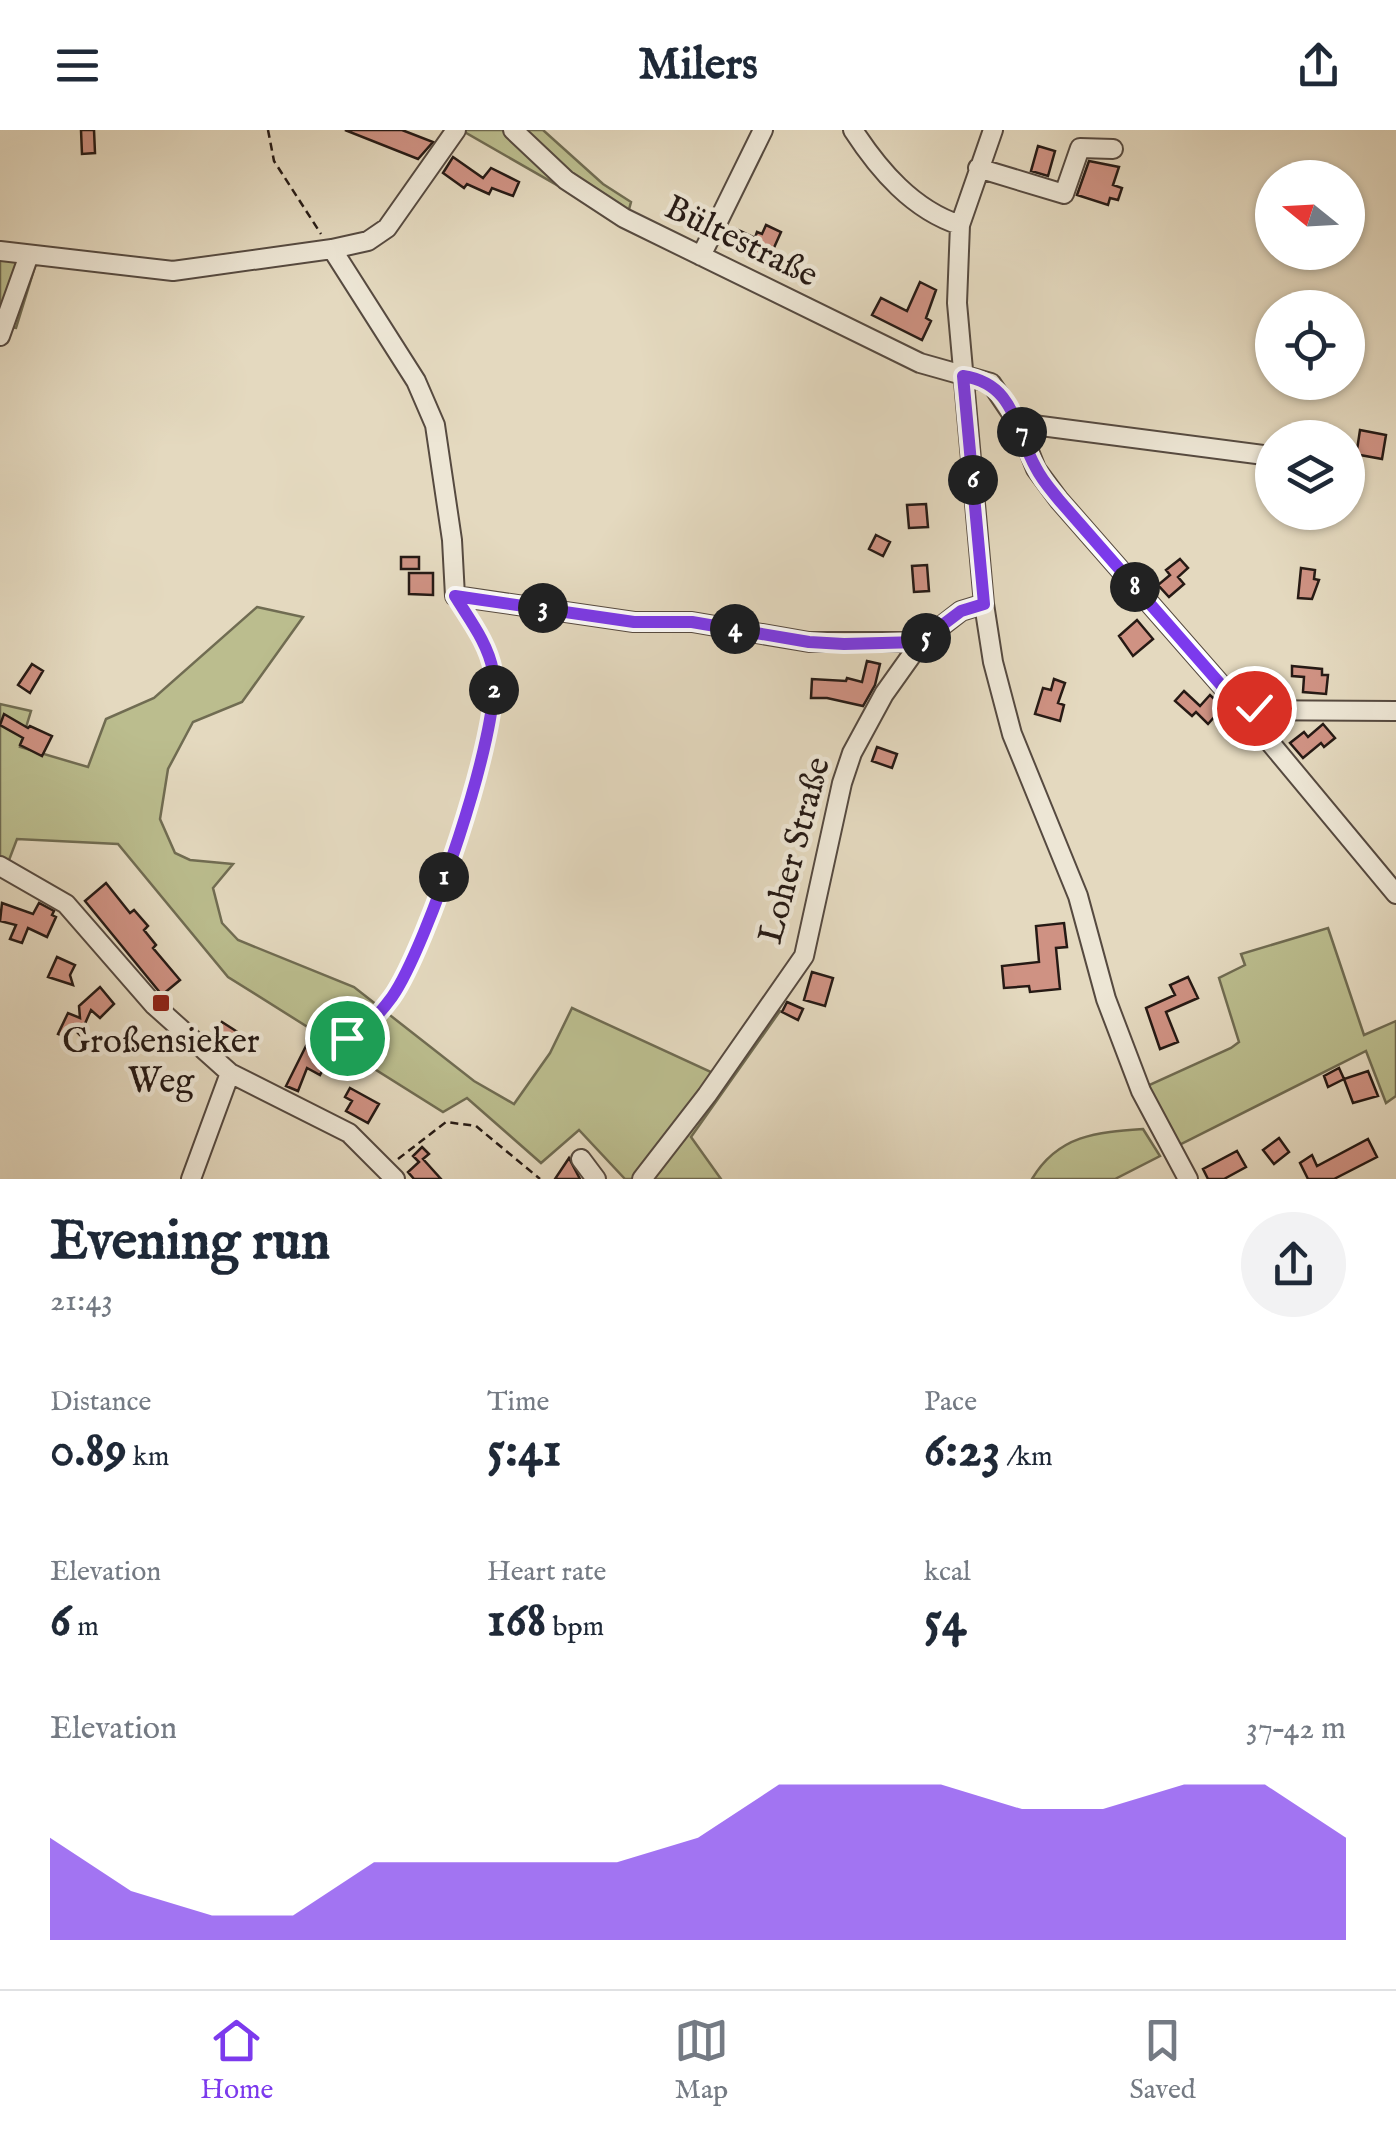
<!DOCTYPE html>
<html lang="en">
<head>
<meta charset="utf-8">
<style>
  body { margin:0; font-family:"IM FELL English",serif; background:#f2f2f3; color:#1f2937; height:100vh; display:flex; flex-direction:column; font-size:38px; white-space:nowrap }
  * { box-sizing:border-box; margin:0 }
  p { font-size:32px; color:#747a83 }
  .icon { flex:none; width:55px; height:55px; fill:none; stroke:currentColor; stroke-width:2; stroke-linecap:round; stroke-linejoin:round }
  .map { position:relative; height:1049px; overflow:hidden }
  .details { display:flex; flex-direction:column; background:#fff; flex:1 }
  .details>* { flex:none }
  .needle { width:65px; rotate:288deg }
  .fabs { position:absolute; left:1255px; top:30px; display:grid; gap:20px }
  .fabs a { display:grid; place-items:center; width:110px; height:110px; border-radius:50%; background:#fff; box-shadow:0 2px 8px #0004; font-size:50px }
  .pin { position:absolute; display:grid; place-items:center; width:85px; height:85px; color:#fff; margin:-42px; border:5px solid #fff; border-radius:50%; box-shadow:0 2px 10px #0007 }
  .km { position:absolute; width:50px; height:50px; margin:-25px; border-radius:50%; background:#222; color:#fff; font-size:28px; line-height:50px; text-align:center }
  .round { display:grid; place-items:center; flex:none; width:105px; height:105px; border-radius:52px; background:#f2f2f3 }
  .headline { display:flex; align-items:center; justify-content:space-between; height:170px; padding:0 50px }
  h1 { font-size:55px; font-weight:700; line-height:75px }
  .figures { display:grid; grid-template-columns:repeat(3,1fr); gap:15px; height:170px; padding:10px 50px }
  .figures div { display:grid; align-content:center }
  .figures b { font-size:50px; font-weight:700 }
  .figures small { font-size:28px; font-weight:400 }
  .figures p { font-size:28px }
  .chart { height:280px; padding:20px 50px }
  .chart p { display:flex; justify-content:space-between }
  .chart svg { width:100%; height:180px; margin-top:10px; fill:#7c3aed; opacity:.7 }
  header { display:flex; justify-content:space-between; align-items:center; height:130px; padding:0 50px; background:#fff; font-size:45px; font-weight:700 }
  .menu { display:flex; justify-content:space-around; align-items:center; height:140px; border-top:2px solid #e0e1e3; background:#fff; font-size:28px; color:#747a83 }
  .menu a { display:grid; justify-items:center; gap:5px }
  .menu .current { color:#7c3aed }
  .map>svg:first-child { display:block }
</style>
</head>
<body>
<header><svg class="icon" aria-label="menu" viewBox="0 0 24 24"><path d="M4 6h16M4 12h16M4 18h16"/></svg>Milers<svg class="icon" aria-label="share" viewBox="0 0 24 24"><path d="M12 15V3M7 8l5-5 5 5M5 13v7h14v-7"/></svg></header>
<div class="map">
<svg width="1396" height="1049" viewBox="0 0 1396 1049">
  <rect width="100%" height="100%" fill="#e4d9bf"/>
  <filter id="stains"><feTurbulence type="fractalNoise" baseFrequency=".002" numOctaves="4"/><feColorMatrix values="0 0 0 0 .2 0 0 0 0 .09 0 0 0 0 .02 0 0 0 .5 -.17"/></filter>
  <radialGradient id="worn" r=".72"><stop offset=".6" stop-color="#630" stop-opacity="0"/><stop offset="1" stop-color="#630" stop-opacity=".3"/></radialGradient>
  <path fill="#bbbd8e" stroke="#706c52" stroke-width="2.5" d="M461,0h82l60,54 28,18 -6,22z
    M0,112l41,5 -25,81 -16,-2z
    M257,477l46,10 -61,85 -49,20 -25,47 -8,50 15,34 15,7 43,4 -20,24 9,35 16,17 116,47 120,94 40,23 36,-51 22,-45 143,66 49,-69 16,6 -89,126 30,42h-96l-46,-49 -38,33 -74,-65 -24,14 -215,-135 -110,-133 -101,-5 -11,29 -6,-3v-161l31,7 -11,36 68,20 18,-48 48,-21z
    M1328,798l36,107 32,-14v75l-10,7 -20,-52 -187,94 -32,-59 84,-38 8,-6 -20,-64 26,-13 -4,-11z
    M1143,999l17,27 -45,23h-83c26,-44 65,-47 111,-50z"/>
  <path fill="#cf9283" stroke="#261a15" stroke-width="2.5" d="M81,0h13l1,23 -13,1z
    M345,0h57l31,12 -15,17z
    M1038,16l17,5 -7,25 -17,-5z
    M453,27l30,21 8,-10 28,14 -6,14 -21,-8 -3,6 -22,-10 -3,4 -21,-15z
    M1089,31l30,6 -6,18 9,3 -4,12 -8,-2 -2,7 -31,-10z
    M766,95l15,7 -13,29 -37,-18 5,-14 19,9 2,-6 5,2z
    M920,152l16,8 -10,28 5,3 -9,19 -50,-25 9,-17 26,13z
    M1360,300l26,5 -4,24 -22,-4 -1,7 -11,-2v-12l9,2z
    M926,374l2,23 -19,1 -2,-23z
    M876,405l14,7 -7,14 -14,-7z
    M401,427h18v12h-18z
    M1180,429l8,9 -10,9 6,7 -15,13 -11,-12 12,-10 -4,-5z
    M927,435l2,26 -15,1 -2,-26z
    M1301,438l14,2 -1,9 5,1 -7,19 -14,-1z
    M409,443h24v22l-24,-1z
    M1137,490l16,19 -20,17 -14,-20z
    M867,531l13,3 -5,21 -12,21 -36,-8h-16l1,-19 34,2 1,-3 15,4z
    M32,534l11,7 -13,22 -12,-8z
    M1292,536l30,3v6h6l-2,19 -23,-2 1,-15 -12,-1z
    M1054,549l11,4 -7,20 6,2 -4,16 -25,-7 8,-26 8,2z
    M1184,561l16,15 10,-11 13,12 -15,17 -12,-12 -4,4 -17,-15z
    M4,584l24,14 2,-2 22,10 -10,20 -22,-11 3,-7 -23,-13z
    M1323,594l12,14 -11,9 -3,-4 -18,15 -13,-15 14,-11 4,5z
    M877,617l20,7 -5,14 -20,-7z
    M106,753l24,30 4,-3 14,16 -4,4 12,15 -3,3 27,32 -18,15 -77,-94z
    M2,773l31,11 6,-11 15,8 -2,4 4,2 -9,20 -19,-9 -6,15 -12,-4 6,-14 -16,-4z
    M1064,793l3,24 -11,1 4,41 -30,3 -1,-6 -25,2 -2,-22 37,-4 -3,-36z
    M57,827l18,8 -5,10 3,10 -25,-8z
    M812,842l21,6 -8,28 -21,-6z
    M1188,847l10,21 -32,14 12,30 -18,7 -14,-41 29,-13 -5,-10z
    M100,857l14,17 -14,14 -9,-8 -11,25 -6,-6 -5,10 -11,-5 10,-21 12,5 -1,-12z
    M787,872l16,7 -5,11 -16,-8z
    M222,892l14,9 12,7 -16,11 -19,-13z
    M306,916l23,12 -9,17 -13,-7 -9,23 -12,-5z
    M1339,938l5,11 -16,8 -4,-11z
    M1368,941l10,25 -25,7 -9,-24z
    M350,958l29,16 -11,19 -22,-12 6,-10 -7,-4z
    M1279,1008l10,14 -15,12 -11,-14z
    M1368,1009l9,18 -43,22h-26l-8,-16 12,-8 5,11z
    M422,1017l7,7 -6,5 18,20h-27l-6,-7 11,-10 -6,-6z
    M1237,1021l9,16 -22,12h-16l-5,-10z
    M569,1028l11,21h-25z"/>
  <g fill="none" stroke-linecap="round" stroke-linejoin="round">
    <defs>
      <path id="minor" d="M513,0l53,50 58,38 296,145 71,20 27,40 18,46 23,31 184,210 153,184
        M853,0c26,40 60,80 107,95
        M993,0l-33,95 -3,78 27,301 9,58 19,72 66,162 28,103 35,92 47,88
        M978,38l86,26 16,-46 33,1
        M332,119l84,132 19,44 17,115 3,56 179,26h58l117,20h112
        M0,121l173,20 159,-22 36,-8 19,-13 69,-98
        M701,126l62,-126
        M0,206l29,-81
        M1018,293l254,33
        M1243,580l153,1
        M0,736l66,38 88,101 76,68 119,60 46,46
        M581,1029l15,20
        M191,1049l39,-106
        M642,1049l65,-84 97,-139 38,-173 10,-30 32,-59 37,-52 40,-31 23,-7"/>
    </defs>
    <use href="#minor" stroke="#564a40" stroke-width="22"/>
    <path stroke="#261a15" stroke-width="2.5" stroke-dasharray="8 5" stroke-linecap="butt" d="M268,0l6,31 47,73
      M347,908c17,-7 34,-26 45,-41 38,-55 102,-246 102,-312 0,-28 -15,-48 -28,-71
      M398,1029l48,-37 30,4 64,53"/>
    <use href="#minor" stroke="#ede6d5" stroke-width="18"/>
  </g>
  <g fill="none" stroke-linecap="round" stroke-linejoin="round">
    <defs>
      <path id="route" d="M347,908c17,-7 34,-26 45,-41 34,-48 111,-271 101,-326 -5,-28 -24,-52 -38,-75l179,26h58l117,20 35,2 76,-2 41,-31 23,-7 -21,-228c53,8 51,53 73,92 6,12 15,22 23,32l184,210 11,-2"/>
    </defs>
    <use href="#route" stroke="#fff" stroke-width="20"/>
    <use href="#route" stroke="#7c3aed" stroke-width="12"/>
  </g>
  <rect fill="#8f2418" stroke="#ede6d5" stroke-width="4" x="151" y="863" width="20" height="20" rx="5"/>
  <g text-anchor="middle" stroke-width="9" stroke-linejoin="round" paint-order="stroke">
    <g font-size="35" fill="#261a15" stroke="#ede6d5">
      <text transform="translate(742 110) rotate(26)" y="12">Bültestraße</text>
      <text transform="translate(793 720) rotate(-75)" y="12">Loher Straße</text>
    </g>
    <g font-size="35" fill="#261a15" stroke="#ede6d5">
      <text x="161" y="922">Großensieker<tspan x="161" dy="40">Weg</tspan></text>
    </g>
  </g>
  <rect width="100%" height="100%" filter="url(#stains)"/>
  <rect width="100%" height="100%" fill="url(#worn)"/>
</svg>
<div class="fabs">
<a><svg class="needle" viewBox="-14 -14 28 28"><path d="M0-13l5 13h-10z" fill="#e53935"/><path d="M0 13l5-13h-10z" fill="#747a83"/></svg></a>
<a><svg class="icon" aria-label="locate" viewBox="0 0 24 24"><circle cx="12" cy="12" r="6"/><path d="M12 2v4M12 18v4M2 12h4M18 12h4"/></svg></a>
<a><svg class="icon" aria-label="layers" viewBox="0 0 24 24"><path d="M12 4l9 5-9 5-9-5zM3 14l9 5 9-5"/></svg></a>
</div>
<div class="pin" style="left:347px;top:908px;background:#1e9e55"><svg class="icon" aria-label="arrive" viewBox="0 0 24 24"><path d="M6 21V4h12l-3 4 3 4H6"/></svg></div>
<div class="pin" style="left:1254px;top:578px;background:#d93025"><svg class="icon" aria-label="check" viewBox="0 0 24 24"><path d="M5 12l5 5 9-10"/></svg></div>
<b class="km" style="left:444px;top:747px">1</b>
<b class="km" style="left:494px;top:560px">2</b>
<b class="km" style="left:543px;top:478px">3</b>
<b class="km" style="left:735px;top:499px">4</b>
<b class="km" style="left:926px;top:508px">5</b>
<b class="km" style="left:973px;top:350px">6</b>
<b class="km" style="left:1022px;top:302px">7</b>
<b class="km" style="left:1135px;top:457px">8</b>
</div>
<section class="details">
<div class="headline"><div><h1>Evening run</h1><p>21:43</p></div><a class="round"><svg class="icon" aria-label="share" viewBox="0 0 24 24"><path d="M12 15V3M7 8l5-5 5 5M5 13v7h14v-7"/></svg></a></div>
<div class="figures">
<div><p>Distance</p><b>0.89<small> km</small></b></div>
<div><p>Time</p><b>5:41</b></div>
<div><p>Pace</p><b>6:23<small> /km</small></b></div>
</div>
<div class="figures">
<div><p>Elevation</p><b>6<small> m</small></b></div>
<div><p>Heart rate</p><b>168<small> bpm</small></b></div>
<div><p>kcal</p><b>54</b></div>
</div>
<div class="chart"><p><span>Elevation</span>37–42 m</p>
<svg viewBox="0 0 160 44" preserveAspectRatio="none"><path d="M0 44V19L10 32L20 38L30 38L40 25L50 25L60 25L70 25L80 19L90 6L100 6L110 6L120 12L130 12L140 6L150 6L160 19V44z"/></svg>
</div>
</section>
<nav class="menu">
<a class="current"><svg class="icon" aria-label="home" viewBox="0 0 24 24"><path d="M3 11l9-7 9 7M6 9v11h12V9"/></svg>Home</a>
<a><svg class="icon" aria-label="map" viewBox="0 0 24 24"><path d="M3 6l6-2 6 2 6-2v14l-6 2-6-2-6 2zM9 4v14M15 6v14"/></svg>Map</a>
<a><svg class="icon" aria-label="saved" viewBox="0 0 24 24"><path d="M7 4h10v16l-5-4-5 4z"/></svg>Saved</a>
</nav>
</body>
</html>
